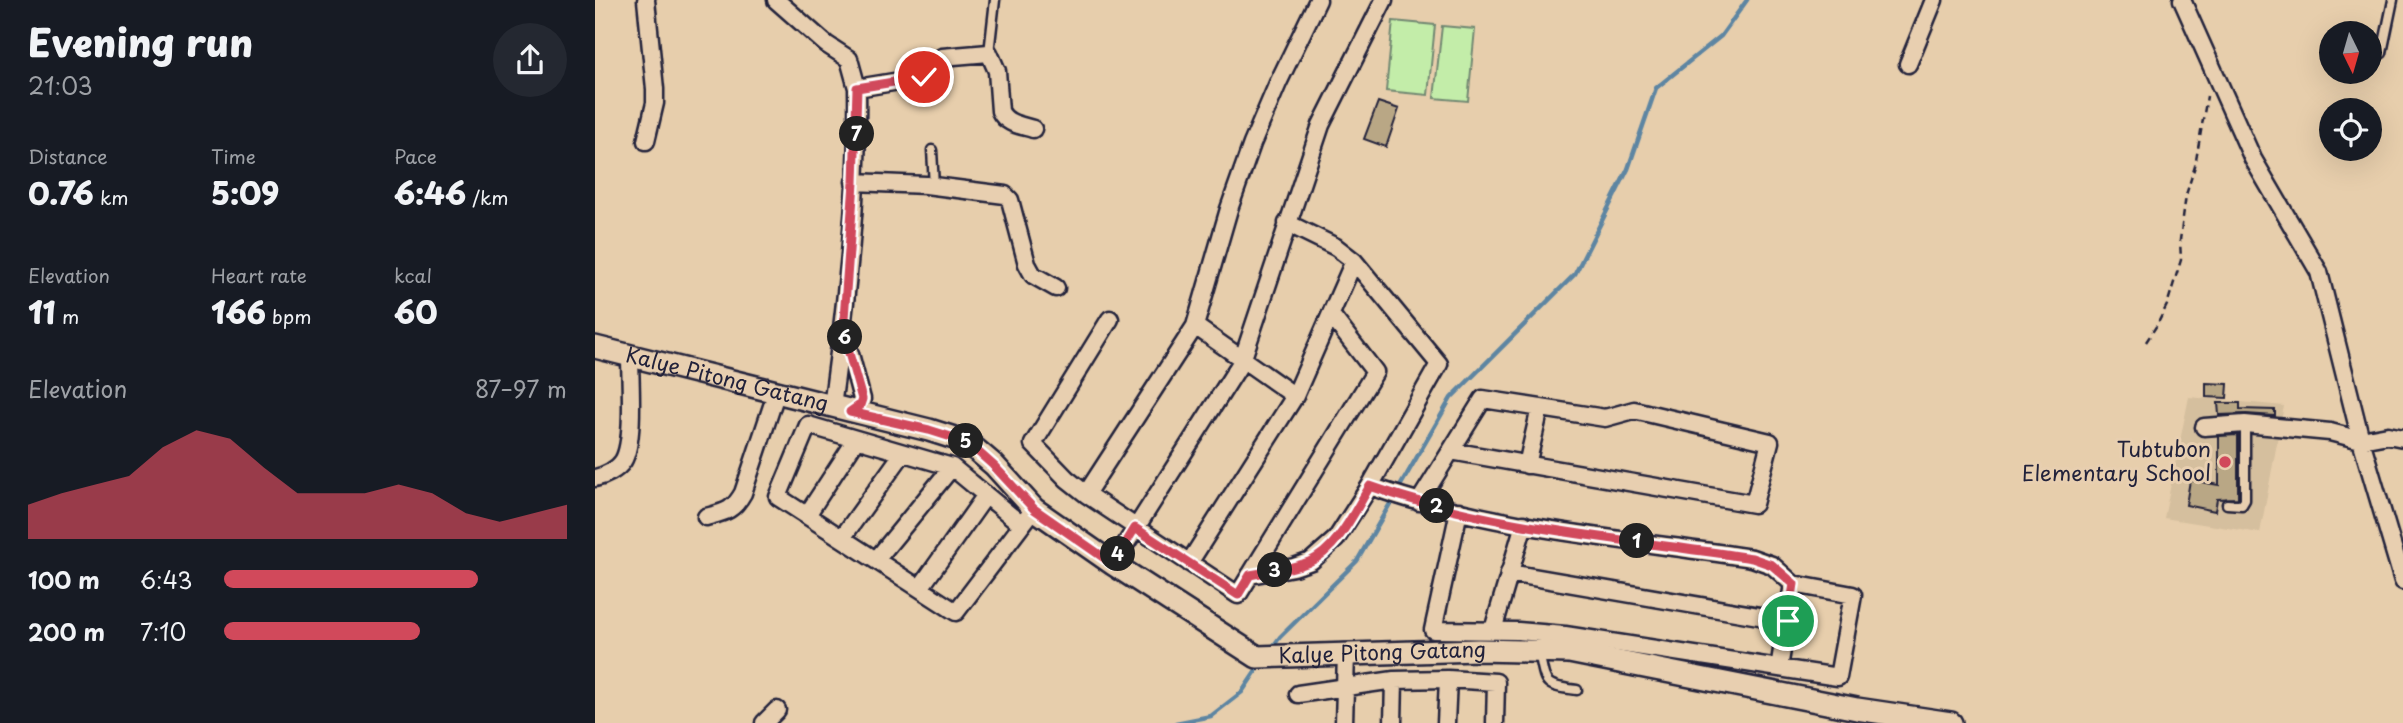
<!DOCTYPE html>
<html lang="en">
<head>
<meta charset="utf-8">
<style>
  body { margin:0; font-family:"Playpen Sans",sans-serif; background:#242831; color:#f1f3f6; height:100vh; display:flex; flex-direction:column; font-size:26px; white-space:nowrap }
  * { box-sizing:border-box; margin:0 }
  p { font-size:23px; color:#9ea1a6 }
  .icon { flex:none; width:38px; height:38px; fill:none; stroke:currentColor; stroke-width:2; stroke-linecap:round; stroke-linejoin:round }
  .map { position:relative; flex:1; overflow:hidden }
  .panel { display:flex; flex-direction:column; background:#171b24; width:595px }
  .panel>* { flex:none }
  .needle { width:46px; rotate:175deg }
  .tools { position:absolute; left:1724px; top:21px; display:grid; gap:14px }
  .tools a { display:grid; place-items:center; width:63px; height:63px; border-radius:50%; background:#171b24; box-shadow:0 7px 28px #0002; font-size:35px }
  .pin { position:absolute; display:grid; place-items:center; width:60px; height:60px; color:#fff; margin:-30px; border:4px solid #fff; border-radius:50%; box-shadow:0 2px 7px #0007 }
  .km { position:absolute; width:35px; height:35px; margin:-18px; border-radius:50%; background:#222; color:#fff; font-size:19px; line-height:35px; text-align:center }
  .round { display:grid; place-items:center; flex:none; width:74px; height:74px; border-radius:37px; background:#242831 }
  .overview { display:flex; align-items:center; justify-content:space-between; height:119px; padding:0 28px }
  h1 { font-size:38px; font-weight:800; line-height:52px }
  .stats { display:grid; grid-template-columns:repeat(3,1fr); gap:10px; height:119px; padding:7px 28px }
  .stats div { display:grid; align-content:center }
  .stats b { font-size:30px; font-weight:800 }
  .stats small { font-size:19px; font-weight:400 }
  .stats p { font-size:19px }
  .chart { height:196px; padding:14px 28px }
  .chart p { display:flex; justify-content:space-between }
  .chart svg { width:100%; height:126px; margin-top:7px; fill:#d1495b; opacity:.7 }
  ul { padding:0 28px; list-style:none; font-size:23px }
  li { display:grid; grid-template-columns:112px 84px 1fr; align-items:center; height:52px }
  li i { height:18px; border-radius:9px; background:#d1495b }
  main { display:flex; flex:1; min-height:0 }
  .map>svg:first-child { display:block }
</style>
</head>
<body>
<main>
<section class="panel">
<div class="overview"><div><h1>Evening run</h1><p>21:03</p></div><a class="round"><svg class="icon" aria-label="share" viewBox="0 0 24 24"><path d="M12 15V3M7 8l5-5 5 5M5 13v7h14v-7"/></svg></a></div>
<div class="stats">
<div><p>Distance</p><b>0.76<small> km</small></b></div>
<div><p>Time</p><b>5:09</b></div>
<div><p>Pace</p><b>6:46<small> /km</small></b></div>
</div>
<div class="stats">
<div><p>Elevation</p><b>11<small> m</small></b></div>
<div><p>Heart rate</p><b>166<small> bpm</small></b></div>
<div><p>kcal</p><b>60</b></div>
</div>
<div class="chart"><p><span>Elevation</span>87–97 m</p>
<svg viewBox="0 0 160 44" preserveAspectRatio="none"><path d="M0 44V32L10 28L20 25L30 22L40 12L50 6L60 9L70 19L80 28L90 28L100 28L110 25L120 28L130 35L140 38L150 35L160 32V44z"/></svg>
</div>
<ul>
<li><b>100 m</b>6:43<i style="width:74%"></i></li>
<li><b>200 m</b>7:10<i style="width:57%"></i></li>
</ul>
</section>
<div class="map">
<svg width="1808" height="723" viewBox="0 0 1808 723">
  <rect width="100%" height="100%" fill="#e7ceac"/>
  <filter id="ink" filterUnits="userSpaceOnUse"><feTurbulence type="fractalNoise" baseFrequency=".0143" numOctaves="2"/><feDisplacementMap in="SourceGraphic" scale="14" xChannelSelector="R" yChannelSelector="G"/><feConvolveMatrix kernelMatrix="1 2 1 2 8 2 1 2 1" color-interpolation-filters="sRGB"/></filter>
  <g filter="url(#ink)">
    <path fill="#d5bf9e" d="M1594,397l95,9 -24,127 -96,-15z"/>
    <path fill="#c3eda9" stroke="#728872" stroke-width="2" d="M798,21l42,4 -7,70 -42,-4z
      M847,26l33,3 -7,72 -34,-3z"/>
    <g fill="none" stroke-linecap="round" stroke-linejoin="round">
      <path stroke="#5d85a2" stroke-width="4.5" d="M676,649l9,-12 77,-76 94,-163 124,-124 53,-105 28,-81 65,-52 26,-36
        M581,723l35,-7 31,-24 18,-27"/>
    </g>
    <path fill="#b9a785" stroke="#22223b" stroke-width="2" d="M783,102l21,7 -13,38 -22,-8z
      M1611,383l22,1 -1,14 -21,-1z
      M1623,403h22v6l35,1v6l-29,-2 -27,1z
      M1643,435v63l-21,1 -2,12 -29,-6 4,-25 29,5v-49z"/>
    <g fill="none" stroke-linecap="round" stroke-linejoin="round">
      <defs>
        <path id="lane" d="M394,53l6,-53
          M1787,53l11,-53
          M337,150l2,36
          M1632,504l15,1 3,-5v-76
          M944,652c7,32 3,34 38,38"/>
        <path id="street" d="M181,0l50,44 23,15 8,29 67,-11 7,-13 11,-7 47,-4 8,18 3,40c6,13 20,14 33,18
          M1587,0l71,159 66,113 42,168 42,141
          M1313,64l26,-64
          M51,141l9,-38v-14l-9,-89
          M259,182l72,3 79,10 5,5 17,64 6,11 23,13
          M515,319l-77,125 34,35 19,15 152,101 137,-223 -44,-57
          M600,326l100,70
          M250,335l17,64 -2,6 -10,7
          M237,407c14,-105 27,-212 25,-319
          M1609,427l41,-3 85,8 31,8 27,-5 15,3
          M932,465l13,-57
          M0,478c10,-2 22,-8 28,-17 12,-20 7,-80 7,-105
          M775,486c121,43 256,53 382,72l20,7 21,19 60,11 -15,82 -273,-42 -47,-4 -85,-1 26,-119
          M491,494l109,-168 34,-117 23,-65 26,-61 40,-83
          M824,502l64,-103 122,19 29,-8 136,32 -16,62 -303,-53
          M212,515l49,-75
          M111,517c19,-5 27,-6 37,-24l34,-102
          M427,525l-70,-58 -144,-42 -30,72 178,115 78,-103
          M247,538l61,-85
          M281,560l76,-93
          M594,563l106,-167 59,-135
          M518,564l129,-203 79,-236 63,-125
          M914,573l279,48
          M655,575l44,-8 17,-6 25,-22 34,-53 69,-122 -85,-103 -18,-14 -49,-24
          M325,588l66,-93
          M898,630l31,-106
          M1184,668l14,-84
          M703,694l96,-14 54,-1 48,3 -1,41
          M169,723l13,-13
          M749,723l2,-70
          M798,723l1,-43
          M851,723l2,-44"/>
        <g id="secondary">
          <path id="s1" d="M0,347l334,83 38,12 27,23 40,44 79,55 144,93 221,-7 91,2 288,57 94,14"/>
        </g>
      </defs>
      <use href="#lane" stroke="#22223b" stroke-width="13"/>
      <use href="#street" stroke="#22223b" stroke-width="21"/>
      <use href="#secondary" stroke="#22223b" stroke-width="26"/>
      <path stroke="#22223b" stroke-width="2.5" stroke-dasharray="7 5" stroke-linecap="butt" d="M1551,342l11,-17 10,-20 14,-45 -1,-20 6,-45 9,-29 12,-70"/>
      <use href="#lane" stroke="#e8cfb0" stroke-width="8"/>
      <use href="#street" stroke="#e8cfb0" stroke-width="16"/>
      <use href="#secondary" stroke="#e8cfb0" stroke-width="21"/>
    </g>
  </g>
  <g fill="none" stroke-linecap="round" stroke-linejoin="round" filter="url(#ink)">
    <defs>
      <path id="route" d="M329,77l-67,11 -3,95 -11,149 19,67 -2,6 -10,7 79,18 38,12 27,24 40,43 79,55 22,-36 103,67 12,-20c19,-4 40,-5 59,-13 29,-13 45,-50 61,-76 121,43 256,53 382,72l20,7 22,19 -6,37"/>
    </defs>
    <use href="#route" stroke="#fff" stroke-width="14"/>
    <use href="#route" stroke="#d1495b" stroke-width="9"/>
  </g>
  <circle fill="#d1495b" stroke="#e8cfb0" stroke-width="2.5" cx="1630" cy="462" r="7"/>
  <g text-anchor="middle" stroke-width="6" stroke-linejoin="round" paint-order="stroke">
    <g font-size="21" fill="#22223b" stroke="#e8cfb0">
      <text dy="7" stroke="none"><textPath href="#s1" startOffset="136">Kalye Pitong Gatang</textPath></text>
      <text dy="7" stroke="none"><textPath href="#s1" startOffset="872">Kalye Pitong Gatang</textPath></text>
    </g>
    <g font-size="21" fill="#22223b" stroke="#e8cfb0" text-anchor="end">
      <text x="1616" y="457">Tubtubon<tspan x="1616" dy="24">Elementary School</tspan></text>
    </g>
  </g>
</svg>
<div class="tools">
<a><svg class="needle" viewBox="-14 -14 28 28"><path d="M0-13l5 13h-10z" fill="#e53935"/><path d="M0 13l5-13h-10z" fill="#9ea1a6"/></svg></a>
<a><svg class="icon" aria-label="locate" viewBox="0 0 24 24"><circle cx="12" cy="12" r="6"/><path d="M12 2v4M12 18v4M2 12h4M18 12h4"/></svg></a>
</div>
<div class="pin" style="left:1193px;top:621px;background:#1e9e55"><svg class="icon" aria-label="arrive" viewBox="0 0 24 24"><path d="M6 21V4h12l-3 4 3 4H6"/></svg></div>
<div class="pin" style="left:329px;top:77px;background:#d93025"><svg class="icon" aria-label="check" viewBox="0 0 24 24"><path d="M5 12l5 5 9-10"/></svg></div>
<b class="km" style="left:1042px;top:541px">1</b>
<b class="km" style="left:842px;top:506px">2</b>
<b class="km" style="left:680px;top:570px">3</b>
<b class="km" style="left:523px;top:554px">4</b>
<b class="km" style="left:371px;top:441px">5</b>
<b class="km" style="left:250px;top:337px">6</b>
<b class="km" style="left:262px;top:134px">7</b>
</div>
</main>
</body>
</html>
